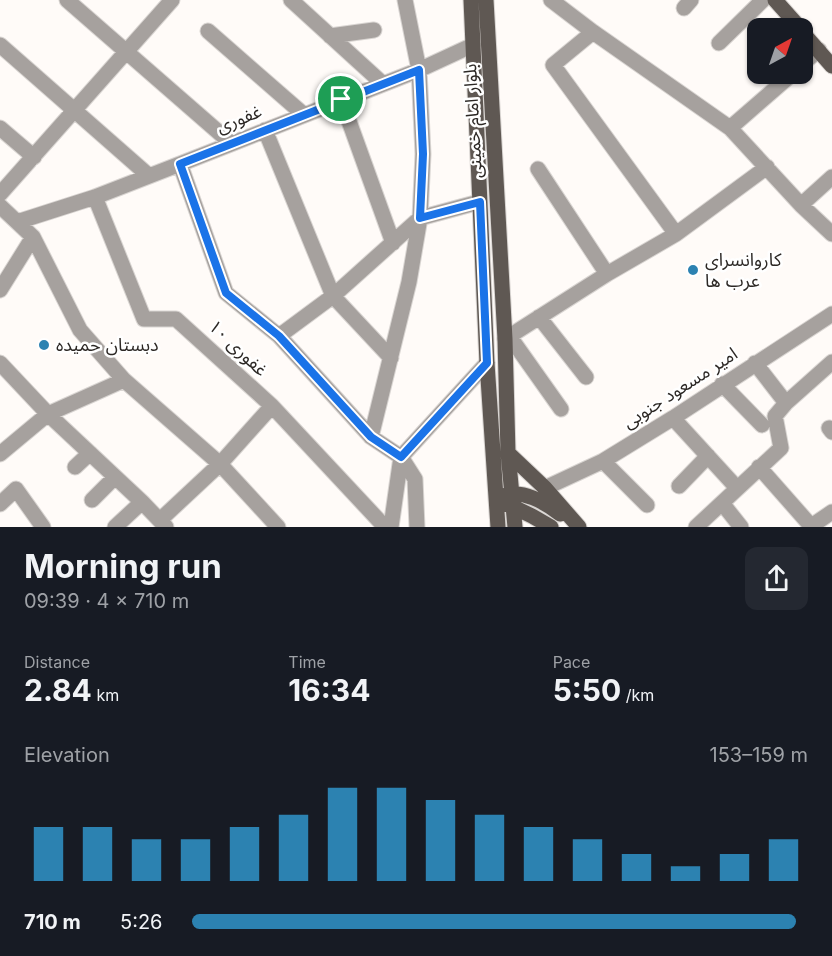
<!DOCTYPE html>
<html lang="en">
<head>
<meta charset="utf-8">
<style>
  body { margin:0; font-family:Inter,"Noto Sans Arabic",sans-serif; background:#242831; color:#f1f3f6; height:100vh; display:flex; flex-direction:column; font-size:22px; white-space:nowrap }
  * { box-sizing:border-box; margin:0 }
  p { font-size:20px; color:#9ea1a6 }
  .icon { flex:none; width:33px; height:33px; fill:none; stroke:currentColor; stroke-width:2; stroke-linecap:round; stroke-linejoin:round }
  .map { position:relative; height:527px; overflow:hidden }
  .drawer { display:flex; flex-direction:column; background:#171b24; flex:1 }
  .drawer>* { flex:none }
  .needle { width:39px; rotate:40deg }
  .buttons { position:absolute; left:747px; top:18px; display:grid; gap:12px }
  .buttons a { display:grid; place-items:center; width:66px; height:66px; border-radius:12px; background:#171b24; box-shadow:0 2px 4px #0004; font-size:30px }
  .pin { position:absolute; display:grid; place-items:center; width:51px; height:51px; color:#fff; margin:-26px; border:3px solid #fff; border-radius:50%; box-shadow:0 2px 6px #0007 }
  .round { display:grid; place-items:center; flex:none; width:63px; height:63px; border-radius:12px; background:#242831 }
  .headline { display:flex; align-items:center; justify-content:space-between; height:102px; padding:0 24px }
  h1 { font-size:33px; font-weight:700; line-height:45px }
  .metrics { display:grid; grid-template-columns:repeat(3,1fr); gap:9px; height:102px; padding:6px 24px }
  .metrics div { display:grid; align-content:center }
  .metrics b { font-size:30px; font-weight:700 }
  .metrics small { font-size:16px; font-weight:400 }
  .metrics p { font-size:16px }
  .chart { height:168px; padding:12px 24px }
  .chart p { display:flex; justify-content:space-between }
  .chart svg { width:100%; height:108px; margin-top:6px; stroke:#2c82b1; stroke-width:6 }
  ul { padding:0 24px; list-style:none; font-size:20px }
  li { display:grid; grid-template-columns:96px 72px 1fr; align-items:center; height:45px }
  li i { height:15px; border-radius:8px; background:#2c82b1 }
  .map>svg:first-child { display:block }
</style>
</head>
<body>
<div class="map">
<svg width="832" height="527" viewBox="0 0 832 527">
  <rect width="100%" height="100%" fill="#fffbf8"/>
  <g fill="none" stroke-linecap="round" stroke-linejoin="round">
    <defs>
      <path id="minor" d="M67,0l164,143
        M291,0l91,83
        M405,0l14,70 4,84 -3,64 -11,64 -38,155 30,20 14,22 2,48
        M551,0l42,32 137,96 71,77 31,29
        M684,8l7,-8
        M208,31l95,83
        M593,32l-40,33 123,169
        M330,36l44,-6
        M719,43l44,-43
        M0,45l148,130
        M802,64l17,-14
        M341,99l52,144
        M0,128l34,29
        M730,128l62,-54
        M265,130l68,166 58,62
        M180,164l46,129 53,43 92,101
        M538,169l69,105
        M0,194l172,-194
        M95,197l49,122h32l96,87 113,121
        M801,205l31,-28
        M0,206l33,31 47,93 44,50 96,84 58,63
        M17,222l78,-25 85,-33 239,-94 54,-25
        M0,290l33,-53
        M539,317l47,60
        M279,336l54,-40 87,-78 59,-16
        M510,337l51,72
        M505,339l102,-65 69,-40 91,-67
        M0,363l48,51 94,88 24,25
        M755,363l31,40
        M722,384l40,41
        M673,418l64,70
        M829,428l3,4
        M0,454l48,-40 76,-34
        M603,461l44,44
        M75,467l15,-14
        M759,467l52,59
        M679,486l29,-30
        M545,488l58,-27 70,-43 159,-104
        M92,500l23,-23
        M722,503l19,24
        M0,504l16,-15 27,38
        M160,520l60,-56 52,-58
        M115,527l27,-25
        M391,527l10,-70 86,-94
        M696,527l85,-79 -6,-32 11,-13 46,-41
        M810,527l22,-15"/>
      <path id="major" d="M471,0l16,363 11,164
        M486,0l19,339 3,114 7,74
        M775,0l25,28
        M802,32l30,34
        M508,453l37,35 34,39
        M503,496c19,-7 42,6 57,18
        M505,503l27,13 19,11"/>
    </defs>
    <use href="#minor" stroke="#d9d5d2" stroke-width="17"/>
    <use href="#major" stroke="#d9d5d2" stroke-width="17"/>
    <use href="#minor" stroke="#a6a19e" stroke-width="15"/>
    <use href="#major" stroke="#5f5853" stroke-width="15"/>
  </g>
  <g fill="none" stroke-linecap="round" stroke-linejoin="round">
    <defs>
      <path id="route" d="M419,70l4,84 -3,64 60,-16 7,161 -86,94 -30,-20 -92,-101 -53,-43 -46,-129z"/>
    </defs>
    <use href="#route" stroke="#fff" stroke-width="12"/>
    <use href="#route" stroke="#1a73e8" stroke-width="8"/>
  </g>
  <g fill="#2c82b1" stroke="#fff" stroke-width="2">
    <circle cx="693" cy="270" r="6"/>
    <circle cx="44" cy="345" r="6"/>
  </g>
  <g text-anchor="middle" stroke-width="5" stroke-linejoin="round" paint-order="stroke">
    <g font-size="18" fill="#2c2825" stroke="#fff">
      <text transform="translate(239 119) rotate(-22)" y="6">غفوری</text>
      <text transform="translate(473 121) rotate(-93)" y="6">بلوار امام خمینی</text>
      <text transform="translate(238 348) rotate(43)" y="6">غفوری ۱۰</text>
      <text transform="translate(680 388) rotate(-33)" y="6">امیر مسعود جنوبی</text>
    </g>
    <g font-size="18" fill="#2c2825" stroke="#fff" text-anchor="start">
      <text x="705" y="266">کاروانسرای<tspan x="705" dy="21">عرب ها</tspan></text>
      <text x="56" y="351">دبستان حمیده</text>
    </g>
  </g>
</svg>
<div class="buttons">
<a><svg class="needle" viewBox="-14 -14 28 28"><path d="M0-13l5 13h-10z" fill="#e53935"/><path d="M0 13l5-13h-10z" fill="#9ea1a6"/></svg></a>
</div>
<div class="pin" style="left:341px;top:99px;background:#1e9e55"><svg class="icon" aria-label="arrive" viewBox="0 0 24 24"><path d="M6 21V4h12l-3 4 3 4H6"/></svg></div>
</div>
<section class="drawer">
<div class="headline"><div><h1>Morning run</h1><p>09:39 · 4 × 710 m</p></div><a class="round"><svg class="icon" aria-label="share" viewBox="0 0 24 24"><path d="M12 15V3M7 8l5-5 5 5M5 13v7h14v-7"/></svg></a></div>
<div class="metrics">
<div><p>Distance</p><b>2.84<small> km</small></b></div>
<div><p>Time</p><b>16:34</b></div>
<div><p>Pace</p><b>5:50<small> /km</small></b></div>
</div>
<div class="chart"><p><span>Elevation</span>153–159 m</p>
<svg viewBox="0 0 160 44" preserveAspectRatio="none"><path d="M5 44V22M15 44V22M25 44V27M35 44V27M45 44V22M55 44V17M65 44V6M75 44V6M85 44V11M95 44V17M105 44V22M115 44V27M125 44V33M135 44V38M145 44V33M155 44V27"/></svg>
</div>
<ul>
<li><b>710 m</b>5:26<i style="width:98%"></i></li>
</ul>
</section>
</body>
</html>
